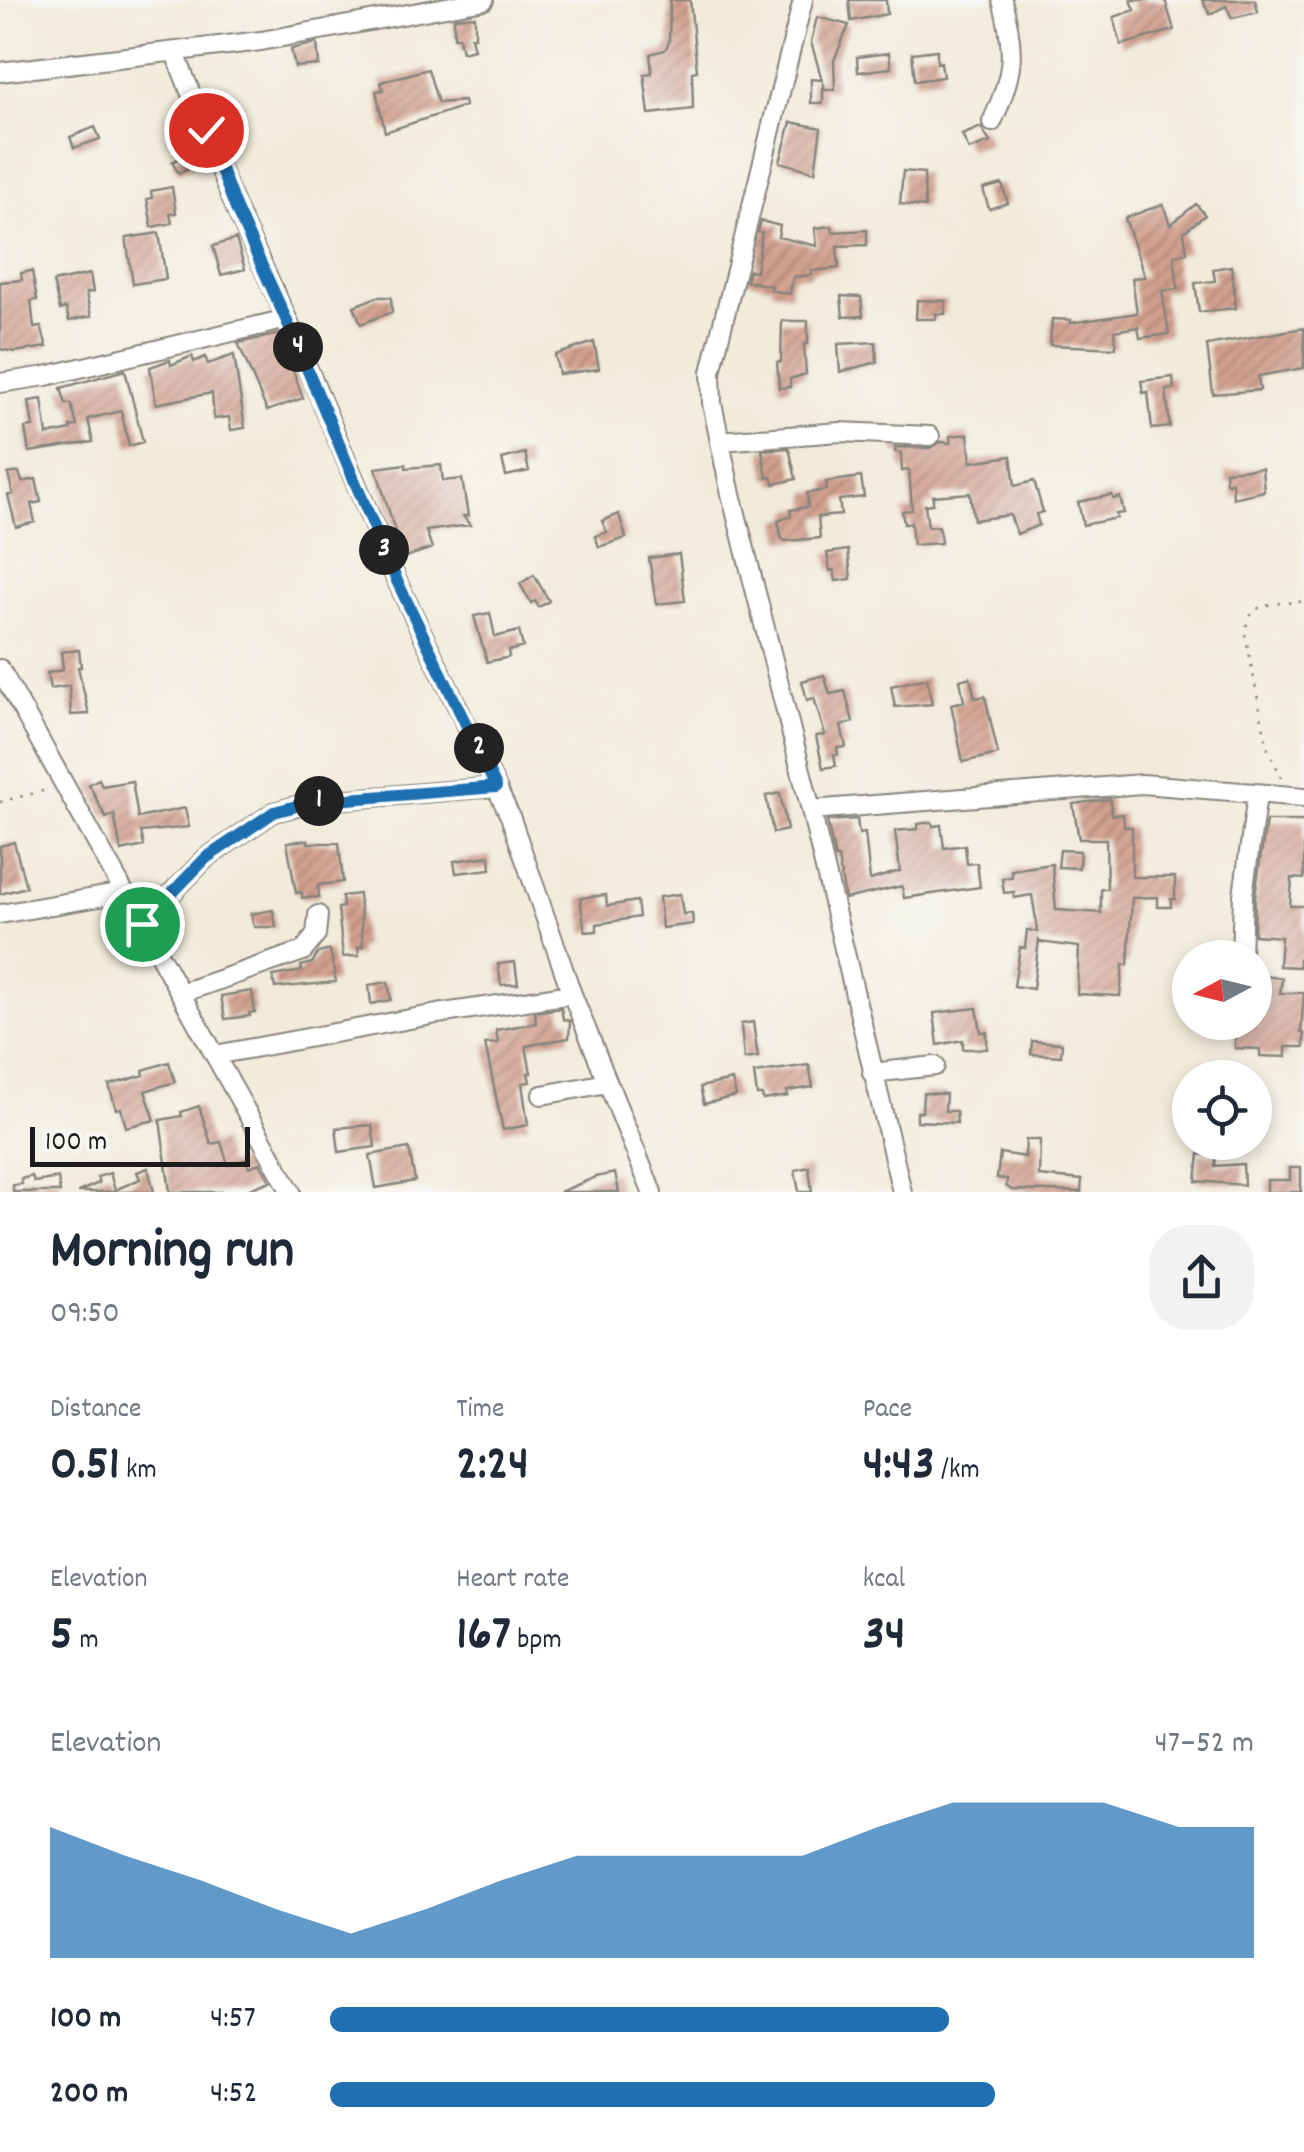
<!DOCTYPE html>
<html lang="en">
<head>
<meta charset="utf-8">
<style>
  body { margin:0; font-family:Dekko,sans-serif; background:#f2f2f3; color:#1f2937; height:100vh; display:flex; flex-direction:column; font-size:38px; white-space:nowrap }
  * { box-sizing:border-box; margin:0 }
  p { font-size:32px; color:#747a83 }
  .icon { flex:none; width:55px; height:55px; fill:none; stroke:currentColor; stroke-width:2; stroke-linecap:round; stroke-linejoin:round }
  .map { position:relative; height:1192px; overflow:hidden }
  .panel { display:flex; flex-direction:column; background:#fff; flex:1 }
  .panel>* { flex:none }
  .needle { width:65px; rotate:263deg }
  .fabs { position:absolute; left:1172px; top:940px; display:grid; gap:20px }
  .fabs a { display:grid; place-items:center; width:100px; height:100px; border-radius:50%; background:#fff; box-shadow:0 5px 15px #0003; font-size:50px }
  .scale { position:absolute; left:30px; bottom:25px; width:220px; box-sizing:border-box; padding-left:10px; border:5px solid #1c1c1c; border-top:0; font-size:28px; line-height:35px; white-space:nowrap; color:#1c1c1c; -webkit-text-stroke:8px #f6f6f2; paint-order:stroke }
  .pin { position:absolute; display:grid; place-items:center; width:85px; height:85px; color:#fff; margin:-42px; border:5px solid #fff; border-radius:50%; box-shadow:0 2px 10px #0007 }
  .km { position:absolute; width:50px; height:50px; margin:-25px; border-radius:50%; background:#222; color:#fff; font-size:28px; line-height:50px; text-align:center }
  .round { display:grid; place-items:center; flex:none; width:105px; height:105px; border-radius:40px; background:#f2f2f3 }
  .summary { display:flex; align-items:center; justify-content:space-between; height:170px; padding:0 50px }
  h1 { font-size:55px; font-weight:700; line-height:75px }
  .metrics { display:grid; grid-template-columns:repeat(3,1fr); gap:15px; height:170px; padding:10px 50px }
  .metrics div { display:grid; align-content:center }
  .metrics b { font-size:50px; font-weight:700 }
  .metrics small { font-size:28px; font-weight:400 }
  .metrics p { font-size:28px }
  .chart { height:280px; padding:20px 50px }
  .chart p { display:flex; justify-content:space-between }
  .chart svg { width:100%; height:180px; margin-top:10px; fill:#1f6fb2; opacity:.7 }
  ul { padding:0 50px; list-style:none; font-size:32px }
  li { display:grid; grid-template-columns:160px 120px 1fr; align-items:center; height:75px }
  li i { height:25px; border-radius:12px; background:#1f6fb2 }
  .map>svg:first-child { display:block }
</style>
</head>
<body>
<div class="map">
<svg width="1304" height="1192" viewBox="0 0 1304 1192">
  <defs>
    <pattern id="building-hatch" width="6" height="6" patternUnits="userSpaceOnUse" patternTransform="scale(2.5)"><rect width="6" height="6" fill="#d3a090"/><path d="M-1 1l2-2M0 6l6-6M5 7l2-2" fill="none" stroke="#aa8275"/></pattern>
  </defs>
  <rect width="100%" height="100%" fill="#f6f6f2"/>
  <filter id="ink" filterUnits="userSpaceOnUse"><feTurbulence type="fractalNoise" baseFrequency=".01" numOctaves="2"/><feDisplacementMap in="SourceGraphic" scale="20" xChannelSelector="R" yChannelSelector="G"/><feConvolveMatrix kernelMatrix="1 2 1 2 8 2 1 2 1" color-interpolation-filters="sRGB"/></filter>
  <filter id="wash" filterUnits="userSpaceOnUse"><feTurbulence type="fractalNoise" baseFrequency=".0048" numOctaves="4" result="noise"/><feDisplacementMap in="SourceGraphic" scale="40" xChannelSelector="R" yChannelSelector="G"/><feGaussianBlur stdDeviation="2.25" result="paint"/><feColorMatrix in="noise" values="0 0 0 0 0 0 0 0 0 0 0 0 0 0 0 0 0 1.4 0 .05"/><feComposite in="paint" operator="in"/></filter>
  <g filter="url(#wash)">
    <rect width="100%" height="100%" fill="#f2ebda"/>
    <g id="blocks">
      <path fill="url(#building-hatch)" d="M670,0h20l7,71 -5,1 1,37 -44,5 -5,-40 8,-1 -2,-19 15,-4 4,-8z
        M849,0h37l1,14 -36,7z
        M1131,0h34l9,30 -53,15 -7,-28 21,-7z
        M1202,0h53l3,12 -26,6 -6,-12 -16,8z
        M475,16v21h-4l3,12 -12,3 -3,-15h-5v-19z
        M817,17l32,8 -15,35 1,30h-10l-2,-8v21h-12v-24l11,1 -11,-38z
        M317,43l2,22 -24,2 -4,-18z
        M937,50v13l4,-1 2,15 -28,4 -3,-28z
        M889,53l2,15 -33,4 -1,-15z
        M428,69l10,34 26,-2 1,5 -80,26 -9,-41 7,-1 -2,-8z
        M791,122l30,6 -6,44 -35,-10z
        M95,127l5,12 -26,9 -4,-11z
        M981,127l9,15 -21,8 -7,-15z
        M194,150l6,12 -21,12 -7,-12z
        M903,171l21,2 1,34 -25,-3z
        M1002,184l6,19 -19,6 -6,-20z
        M172,187l4,26 -6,1 2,9 -20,4 -5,-28 5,-1 -1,-7z
        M1163,204l7,21 26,-21 9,11 -21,17 3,21 -13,2 4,34 -16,2 7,43 -29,4 -2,-11 -24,4 2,17 -66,-3 2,-26 19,1 -1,3 67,-10 -5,-35 13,-1 -20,-59z
        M761,221l19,5 -2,11 39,9 -2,-18 17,-2 1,6 34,-2v15l-30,1 2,22 -28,3 1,4 -19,2 -3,17 -19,-4 1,-4 -26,-5 3,-11 7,1 6,-38 -4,-1z
        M159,233l7,46 -33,5 -7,-46z
        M236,239l9,30 -24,6 -8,-29z
        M1231,266l5,42 -37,4 -4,-29 20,-2 -2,-12z
        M32,271l5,29 -6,1 3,27 7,-1 6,20 -33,5 -14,-3v-67l22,-2 -1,-7z
        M90,274l3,18 -7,1 5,23 -22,5 -3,-13 -6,2 -7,-28z
        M841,296l20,1 2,19 -20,1z
        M377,297h14l1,15 -31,12 -7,-18z
        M917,300l29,1 -1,13h-9v5h-20z
        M782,321h26v23h-4l2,30 -16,5v8l-11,1 -2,-26h4z
        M1304,328v40l-46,8 2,14 -47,4 -6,-49z
        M280,334l23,64 -36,13 -29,-68z
        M594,342l5,27 -40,5 -4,-19z
        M876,342l1,20 -37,10 -2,-28z
        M234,355l11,73 -14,2 -2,-13 -15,2 -2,-26 -56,11 -6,-37 20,-7 1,5 21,-9 2,6 11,-5 3,7z
        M125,370l18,72 -14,4 -8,-35 -33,8 5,23 -64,10 -4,-24 8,-1 -4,-26 13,-2 5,36 24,-5 -1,-3 7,-1 -6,-22h-5l-5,-16z
        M1173,377l1,12 -8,1 4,37 -18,2 -4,-37 -5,1 -2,-12z
        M968,434l3,28 40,-6 4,30 19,-5 9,31 -7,2 3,11 -22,9 -7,-19 -36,5 -4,-27 -37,3v8l-8,1 3,22 11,-1 2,17 -28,2 -2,-22 -7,1 -2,-13 10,-1 -3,-40 -7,1 -1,-18 -6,-1v-5l35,1 11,-6 10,1 -1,-7z
        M789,448l7,31 -22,5 -2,-7 -5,1 -5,-28z
        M525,453l4,18 -23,5 -4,-17z
        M406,464v4l35,-3 2,16 19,-2 6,37h-5l7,9 -44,6 6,17 -29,10 -27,-90z
        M1262,468l2,23 -31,7 -1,-16 -6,1 -1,-12z
        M19,472l3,10 14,-3 5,23 -10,2 4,18 -19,5 -8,-32 5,-1 -5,-20z
        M861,477l3,20 -25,3 2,15 -23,2 2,21 -34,3 -4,-2 -4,-18 13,-5 -1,-6 18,-3 -1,-14 20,-3 -1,-8z
        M1112,495l1,4 7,-2 4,16 -8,1 1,4 -34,7 -5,-23z
        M619,514l7,24 -27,9 -4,-11 12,-4 -5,-11z
        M848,550l3,29 -15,2 -2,-11 -4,1 -3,-18z
        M679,554l6,47 -29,3 -7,-46z
        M534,575l15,26 -10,6 -4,-6 -4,2 -11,-19z
        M490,613l5,24 24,-6 4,16 -15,4 1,6 -22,5 -13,-46z
        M79,650l2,17h-3l11,47 -18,1 -2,-29 -19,3 -3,-16 16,-3 -2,-18z
        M824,675l6,19 15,-3 8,31 -12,4 5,21 -9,1 1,6 -4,1 2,11 -13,2 -7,-32 9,-1 -11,-37 -7,2 -5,-19z
        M970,677l5,21 10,-2 13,58 -35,8 -12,-58 13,-3 -4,-21z
        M927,678l5,26 -37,3 -4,-21z
        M99,779l3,7 30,-5 6,37 47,-10 4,19 -48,5 3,14 -23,5 -7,-37 -8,4 -17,-34z
        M780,793l7,37 -14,3 -7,-37z
        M1110,799l1,16 12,-1 1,13h8v50h43v22h-4v8h-13v-10l-26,1 -4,67h-5l-3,31 -43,-2 2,-47 -40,-5v-3l-6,50 -19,-3 6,-39 5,1 2,-18 11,2 -6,-37 -18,3v-6l-10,1 -2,-15 10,-1 -1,-7 41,-6 4,46 45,3v-24h6l-1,-50h-27l-6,-35z
        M857,819l2,15 6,-1 5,47 30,-9 -5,-40 23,-2v-5l14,-2 1,4 8,-1 3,23 21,-3 2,19 10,-1 3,24 -76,11 -2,-12 -57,13 -7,-41h-3l-8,-37z
        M1266,821h38v58l-12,-1 -2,28h14v54l-5,-1v8l-20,-1 2,-29 -27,-2 1,-39z
        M308,840v3h31l4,39 -25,3 1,12 -17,1v-6l-6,1 -9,-51z
        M14,842l12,45 -26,7v-48z
        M1060,850l20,1 -1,17 -21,-1z
        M490,856l1,13 -35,4 -2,-12z
        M359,894l4,53h-5l1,9 -16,1 -5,-49 5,-1 -1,-11z
        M680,894l3,20 9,-1 1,11 -31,4 -3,-31z
        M606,895l1,11 30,-5 2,16 -42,7v7l-12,1 -5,-34z
        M273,910l3,17h-22l-3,-13z
        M330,950l6,32 -61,6 -2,-12 29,-5 -1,-5 11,-3 6,-10z
        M515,962l3,22 -17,1 -3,-21z
        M1255,975l27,3 -2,15h24l-3,40h3v14h-18v10l-26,-1v-7l-25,-1v-26h20z
        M388,982l3,18 -20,4 -2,-19z
        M252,991l3,21 -6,1 1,3 -25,3 -4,-23z
        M561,1008l2,11 7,2 -1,17 -43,8 5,27h-3l2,9 -8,1 6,42 -25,5 -18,-86 13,-1 -2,-13 40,-7 -1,-11z
        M977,1008l4,24h6v17h-24v-9l-25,5 -4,-32z
        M753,1022l5,35 -14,2 -3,-35z
        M1032,1041l30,2 -1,13 -30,-2z
        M169,1062l6,20 -30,9 10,29 -29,7 -5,-19 -5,1 -7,-24 35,-10 -1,-5z
        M809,1065l4,22 -26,4 1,5 -25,4 -1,-5h-5l-3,-22z
        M732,1080l4,16 -32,8 -4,-17z
        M923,1093l23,1 -1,17h11l1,12 -40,-2v-9h5z
        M199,1106l12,38 10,-2 7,23 18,-6 3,8 11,-4 10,18 -28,11h-72l-10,-72 22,-4 -1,-4z
        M372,1125l3,22 -36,5 -3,-24z
        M1026,1140h14l-1,36 43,4 -1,12 -69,-2 -6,-4 1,-7 -10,-1 3,-25 25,4z
        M409,1148l6,33 -39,7 -6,-33z
        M1199,1154l17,3 -1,9 28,-2 1,21 -48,-4z
        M809,1167l3,25h-13l-4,-22z
        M148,1168l6,24h-76l21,-9 -2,-6 13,-4 5,17 25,-11 -3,-7z
        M1290,1168h11v24h-34v-12h23z
        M615,1173l4,19h-59l36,-15z
        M32,1176l2,6 24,-4 2,14h-47v-7l9,-1 -1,-5z"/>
    </g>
  </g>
  <g filter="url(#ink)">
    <use href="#blocks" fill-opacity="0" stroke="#87847b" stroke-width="2.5"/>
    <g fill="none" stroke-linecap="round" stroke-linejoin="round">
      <defs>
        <path id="street" d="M803,0l-85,343 -7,29 1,31 18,87 81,320 91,382
          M175,53l61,156 51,110 110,262 113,235 62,178 80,198
          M0,72l261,-31 223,-41
          M992,122c22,-49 24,-70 10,-122
          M0,383l46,-7 241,-57
          M720,441l120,-9 90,4
          M0,669l291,523
          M811,810l331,-26 162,13
          M0,914l123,-21
          M142,924l64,-66 68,-46 38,-10 184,-15
          M1241,958l2,-63 14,-100
          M181,993l122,-42 13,-16 2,-20
          M215,1055l222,-41 135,-20
          M872,1073l63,-7
          M542,1095l65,-12"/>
      </defs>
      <use href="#street" stroke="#87847b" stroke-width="22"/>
      <path stroke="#87847b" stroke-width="2.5" stroke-dasharray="2.5 8" stroke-linecap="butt" d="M1282,778l-14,-28 -23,-117c5,-36 31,-27 59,-32
        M0,802l47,-12"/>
      <use href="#street" stroke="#fff" stroke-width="18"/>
    </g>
  </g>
  <g fill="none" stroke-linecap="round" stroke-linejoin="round" filter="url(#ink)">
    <defs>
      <path id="route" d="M142,924l64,-66 68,-46 38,-10 184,-15 -99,-206 -111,-262 -50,-110 -30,-79"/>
    </defs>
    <use href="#route" stroke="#fff" stroke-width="20"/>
    <use href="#route" stroke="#1f6fb2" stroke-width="12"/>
  </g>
</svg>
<div class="fabs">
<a><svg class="needle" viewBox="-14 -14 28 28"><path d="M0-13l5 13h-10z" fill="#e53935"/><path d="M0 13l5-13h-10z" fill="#747a83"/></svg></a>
<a><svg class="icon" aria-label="locate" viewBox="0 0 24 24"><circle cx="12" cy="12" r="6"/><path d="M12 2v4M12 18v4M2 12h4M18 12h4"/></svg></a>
</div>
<div class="scale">100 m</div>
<div class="pin" style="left:142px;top:924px;background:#1e9e55"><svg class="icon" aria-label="arrive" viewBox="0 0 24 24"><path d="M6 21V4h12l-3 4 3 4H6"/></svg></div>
<div class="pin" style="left:206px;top:130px;background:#d93025"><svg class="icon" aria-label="check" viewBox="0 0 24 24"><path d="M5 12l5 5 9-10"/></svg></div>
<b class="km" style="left:319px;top:801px">1</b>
<b class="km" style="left:479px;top:748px">2</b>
<b class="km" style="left:384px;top:550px">3</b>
<b class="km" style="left:298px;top:347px">4</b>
</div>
<section class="panel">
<div class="summary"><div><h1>Morning run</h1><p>09:50</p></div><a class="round"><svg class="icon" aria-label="share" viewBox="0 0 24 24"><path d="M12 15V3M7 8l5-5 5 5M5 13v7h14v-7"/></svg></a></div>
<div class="metrics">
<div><p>Distance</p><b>0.51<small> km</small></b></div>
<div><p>Time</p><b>2:24</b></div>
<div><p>Pace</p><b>4:43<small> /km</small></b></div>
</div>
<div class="metrics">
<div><p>Elevation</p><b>5<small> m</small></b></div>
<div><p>Heart rate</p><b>167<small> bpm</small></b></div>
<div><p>kcal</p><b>34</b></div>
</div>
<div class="chart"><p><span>Elevation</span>47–52 m</p>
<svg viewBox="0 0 160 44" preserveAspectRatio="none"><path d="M0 44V12L10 19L20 25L30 32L40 38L50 32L60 25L70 19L80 19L90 19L100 19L110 12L120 6L130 6L140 6L150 12L160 12V44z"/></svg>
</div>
<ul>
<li><b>100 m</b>4:57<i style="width:67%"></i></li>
<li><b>200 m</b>4:52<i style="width:72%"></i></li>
</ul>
</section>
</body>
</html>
